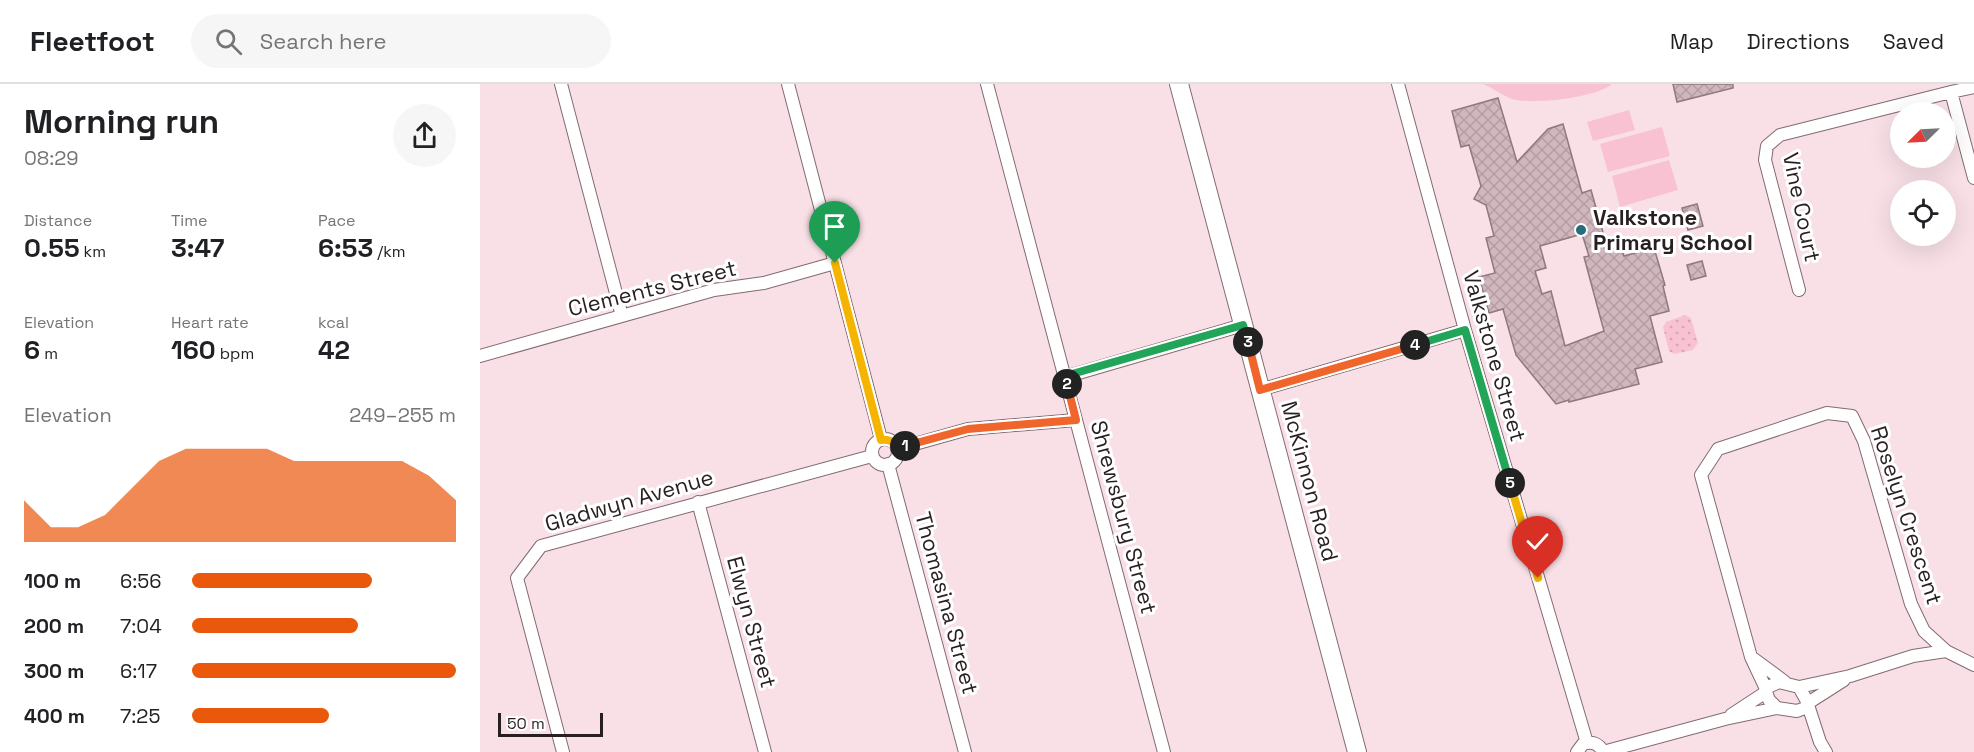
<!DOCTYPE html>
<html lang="en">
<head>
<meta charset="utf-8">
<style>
  body { margin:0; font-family:"Space Grotesk",sans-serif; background:#f6f6f6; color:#202124; height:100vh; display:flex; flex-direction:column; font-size:22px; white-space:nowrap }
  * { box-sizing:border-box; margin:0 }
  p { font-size:20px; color:#757577 }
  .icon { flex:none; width:33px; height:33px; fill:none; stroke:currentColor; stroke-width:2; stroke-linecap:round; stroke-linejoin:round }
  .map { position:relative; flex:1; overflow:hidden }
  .details { display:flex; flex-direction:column; background:#fff; width:480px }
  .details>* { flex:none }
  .needle { width:39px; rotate:246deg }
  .controls { position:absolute; left:1410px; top:18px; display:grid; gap:12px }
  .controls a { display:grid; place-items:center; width:66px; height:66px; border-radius:50%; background:#fff; box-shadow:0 6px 24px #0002; font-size:30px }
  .scale { position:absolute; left:18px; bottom:15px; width:105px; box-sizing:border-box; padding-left:6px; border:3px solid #281f21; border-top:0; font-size:16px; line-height:21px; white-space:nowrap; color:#281f21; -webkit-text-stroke:4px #fff; paint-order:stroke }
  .pin { position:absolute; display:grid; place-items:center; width:51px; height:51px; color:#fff; margin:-62px -26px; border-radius:50% 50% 50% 0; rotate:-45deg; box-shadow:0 0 6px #0007 }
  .pin .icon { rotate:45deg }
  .km { position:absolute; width:30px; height:30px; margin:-15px; border-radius:50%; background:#222; color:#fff; font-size:16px; line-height:30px; text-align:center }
  .round { display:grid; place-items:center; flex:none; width:63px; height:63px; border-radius:32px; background:#f6f6f6 }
  .headline { display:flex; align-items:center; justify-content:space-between; height:102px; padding:0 24px }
  h1 { font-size:33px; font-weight:700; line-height:45px }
  .figures { display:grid; grid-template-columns:repeat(3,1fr); gap:9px; height:102px; padding:6px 24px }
  .figures div { display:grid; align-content:center }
  .figures b { font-size:26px; font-weight:700 }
  .figures small { font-size:16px; font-weight:400 }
  .figures p { font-size:16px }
  .chart { height:168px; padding:12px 24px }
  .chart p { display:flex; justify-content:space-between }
  .chart svg { width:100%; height:108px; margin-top:6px; fill:#ea580c; opacity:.7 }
  ul { padding:0 24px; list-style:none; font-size:20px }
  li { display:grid; grid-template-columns:96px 72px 1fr; align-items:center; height:45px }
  li i { height:15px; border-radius:8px; background:#ea580c }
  header { display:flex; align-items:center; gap:36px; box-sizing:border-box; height:84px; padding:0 30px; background:#fff; border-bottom:2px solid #e0e0e0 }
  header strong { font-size:28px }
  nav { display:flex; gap:33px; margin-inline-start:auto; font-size:21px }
  .search { width:420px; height:54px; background:#f6f6f6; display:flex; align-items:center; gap:15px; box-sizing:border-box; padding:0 21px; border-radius:33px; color:#757577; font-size:22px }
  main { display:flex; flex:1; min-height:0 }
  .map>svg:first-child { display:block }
</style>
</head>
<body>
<header>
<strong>Fleetfoot</strong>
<div class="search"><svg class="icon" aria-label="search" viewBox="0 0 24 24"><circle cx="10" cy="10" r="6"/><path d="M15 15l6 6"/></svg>Search here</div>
<nav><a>Map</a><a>Directions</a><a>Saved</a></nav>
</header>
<main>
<section class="details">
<div class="headline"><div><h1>Morning run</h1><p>08:29</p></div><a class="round"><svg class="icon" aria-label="share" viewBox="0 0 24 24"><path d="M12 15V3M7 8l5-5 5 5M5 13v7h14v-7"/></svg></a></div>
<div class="figures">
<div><p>Distance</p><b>0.55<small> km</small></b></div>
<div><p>Time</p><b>3:47</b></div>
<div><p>Pace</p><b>6:53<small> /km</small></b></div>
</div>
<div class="figures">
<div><p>Elevation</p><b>6<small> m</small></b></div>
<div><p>Heart rate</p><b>160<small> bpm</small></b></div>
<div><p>kcal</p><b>42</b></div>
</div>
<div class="chart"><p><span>Elevation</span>249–255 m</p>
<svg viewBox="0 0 160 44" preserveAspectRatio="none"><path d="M0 44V27L10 38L20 38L30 33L40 22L50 11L60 6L70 6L80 6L90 6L100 11L110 11L120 11L130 11L140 11L150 17L160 27V44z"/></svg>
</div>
<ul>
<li><b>100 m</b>6:56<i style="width:68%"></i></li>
<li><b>200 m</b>7:04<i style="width:63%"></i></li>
<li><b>300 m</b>6:17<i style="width:100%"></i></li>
<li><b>400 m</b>7:25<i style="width:52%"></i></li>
</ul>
</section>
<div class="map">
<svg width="1494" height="668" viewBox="0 0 1494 668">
  <defs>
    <pattern id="park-dots" width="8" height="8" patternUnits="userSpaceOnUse" patternTransform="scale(1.5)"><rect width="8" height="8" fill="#f9c2d2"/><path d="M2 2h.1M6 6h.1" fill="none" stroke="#d5a6b4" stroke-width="1.8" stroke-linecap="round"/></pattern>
    <pattern id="building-cross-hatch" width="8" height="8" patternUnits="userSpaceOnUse" patternTransform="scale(1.5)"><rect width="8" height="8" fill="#d0b7be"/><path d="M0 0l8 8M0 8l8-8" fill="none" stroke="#b39da3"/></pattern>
  </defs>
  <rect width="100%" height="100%" fill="#f9e0e7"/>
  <path fill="url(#park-dots)" d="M1205,231l6,3 7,25 -5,7 -19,4 -5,-3 -6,-24 3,-5z"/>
  <path fill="#f9c2d2" d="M1003,0h129c-16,14 -80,21 -100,15 -11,-4 -19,-11 -29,-15z
    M1149,26l6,20 -42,11 -6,-19z
    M1182,43l8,29 -62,16 -8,-28z
    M1189,76l9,30 -58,17 -8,-31z"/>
  <path fill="url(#building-cross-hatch)" stroke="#8f787e" stroke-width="1.5" fill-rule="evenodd" d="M1193,0h60v4l-56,14z
    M1018,14l19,64 31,-33 15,-5 19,69 9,-3 17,60 13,-3 3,9 30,-8 11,37 -2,1 6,25 -19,5 12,46 -27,7 4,15 -70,18v-2l-13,4 -40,-49 -13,-46 -14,4 -10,-36 16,-4 -9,-35 8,-2 -8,-31 -12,-6 7,-13 -12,-41 -8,2 -9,-36zM1102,150l7,22 -5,1 20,74 -39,15 -14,-55 -9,3 -7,-23 11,-3 -6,-22z
    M1217,120l6,22 -15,4 -6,-22z
    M1222,177l4,15 -15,4 -4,-15z"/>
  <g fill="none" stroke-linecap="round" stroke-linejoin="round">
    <defs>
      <path id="street" d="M81,0l61,232
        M308,0l93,355
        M507,0l177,668
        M918,0l67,246 122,413
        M1494,3l-23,5 23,86
        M1319,206l-34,-130 2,-14 13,-11 171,-43
        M0,272l234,-66 50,-7 71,-20
        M585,293l178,-52
        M780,306l205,-60
        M392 368a13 13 0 1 1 26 0a13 13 0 1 1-26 0Z
        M417,365l71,-20 108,-9
        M408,380l77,288
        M218,418l67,250
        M1274,575l31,23
        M1319,603l51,-11 63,-20 33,-5
        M1286,605l-15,-32 -50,-182 17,-26 109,-36 25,3 12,25 47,163 13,27 22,20 28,14
        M1328,619l36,-23
        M1328,621l12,37 6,10
        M1251,631l35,-23
        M83,668l-46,-174 24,-32 331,-90
        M1097,668l6,-8c8,-3 16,-1 20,8
        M1123,668l122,-33 52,-11 20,3 8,-3 3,-5 -9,-16 -20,-5 -11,5 -2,5 3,8 8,8"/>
      <path id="secondary" d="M699,0l178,668"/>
    </defs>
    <use href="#street" stroke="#826b71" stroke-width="14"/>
    <use href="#secondary" stroke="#826b71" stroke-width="20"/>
    <use href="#street" stroke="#fff" stroke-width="12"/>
    <use href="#secondary" stroke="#fff" stroke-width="18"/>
  </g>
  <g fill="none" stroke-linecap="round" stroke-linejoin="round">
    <defs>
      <path id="split-1" d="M355,179l46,177c8,-1 12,1 16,8l8,-2"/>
      <path id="split-2" d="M425,362l63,-17 108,-9 -9,-36"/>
      <path id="split-3" d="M587,300l-2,-8 178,-51 5,17"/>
      <path id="split-4" d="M768,258l12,48 155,-45"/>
      <path id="split-5" d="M935,261l50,-15 45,153"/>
      <path id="split-6" d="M1030,399l28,95"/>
    </defs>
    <use href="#split-1" stroke="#fff" stroke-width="12"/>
    <use href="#split-2" stroke="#fff" stroke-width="12"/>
    <use href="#split-3" stroke="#fff" stroke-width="12"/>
    <use href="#split-4" stroke="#fff" stroke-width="12"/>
    <use href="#split-5" stroke="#fff" stroke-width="12"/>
    <use href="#split-6" stroke="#fff" stroke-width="12"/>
    <use href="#split-1" stroke="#f5b400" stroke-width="8"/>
    <use href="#split-2" stroke="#f0652b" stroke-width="8"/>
    <use href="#split-3" stroke="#22a559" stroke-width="8"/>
    <use href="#split-4" stroke="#f0652b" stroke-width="8"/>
    <use href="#split-5" stroke="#22a559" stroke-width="8"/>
    <use href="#split-6" stroke="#f5b400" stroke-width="8"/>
  </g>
  <circle fill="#276c7c" stroke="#fff" stroke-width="2" cx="1101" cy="146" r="6"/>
  <g text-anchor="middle" stroke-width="6" stroke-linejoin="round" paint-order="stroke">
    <g font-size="22" fill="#281f21" stroke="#fff">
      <text transform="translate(1322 123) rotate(78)" y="8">Vine Court</text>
      <text transform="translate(172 204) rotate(-14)" y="8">Clements Street</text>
      <text transform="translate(1015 272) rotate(74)" y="8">Valkstone Street</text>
      <text transform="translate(830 397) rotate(75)" y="8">McKinnon Road</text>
      <text transform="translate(149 416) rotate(-16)" y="8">Gladwyn Avenue</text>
      <text transform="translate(1427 431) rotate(72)" y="8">Roselyn Crescent</text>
      <text transform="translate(644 433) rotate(75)" y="8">Shrewsbury Street</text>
      <text transform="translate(467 519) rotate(75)" y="8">Thomasina Street</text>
      <text transform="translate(272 538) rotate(75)" y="8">Elwyn Street</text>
    </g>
    <g font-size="22" font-weight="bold" fill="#281f21" stroke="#fff" text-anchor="start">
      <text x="1113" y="141">Valkstone<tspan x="1113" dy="25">Primary School</tspan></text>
    </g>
  </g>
</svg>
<div class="controls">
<a><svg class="needle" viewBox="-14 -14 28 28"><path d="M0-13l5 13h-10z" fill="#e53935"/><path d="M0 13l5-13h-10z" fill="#757577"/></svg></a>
<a><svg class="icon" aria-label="locate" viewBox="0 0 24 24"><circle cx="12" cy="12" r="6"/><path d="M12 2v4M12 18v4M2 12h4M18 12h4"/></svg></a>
</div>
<div class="scale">50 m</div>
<div class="pin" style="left:355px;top:179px;background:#1e9e55"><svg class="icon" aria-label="arrive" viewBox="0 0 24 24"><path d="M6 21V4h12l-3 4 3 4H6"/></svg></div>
<div class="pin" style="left:1058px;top:494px;background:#d93025"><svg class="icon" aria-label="check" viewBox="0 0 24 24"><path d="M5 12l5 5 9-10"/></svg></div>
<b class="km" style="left:425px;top:362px">1</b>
<b class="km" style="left:587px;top:300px">2</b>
<b class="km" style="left:768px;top:258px">3</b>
<b class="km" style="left:935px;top:261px">4</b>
<b class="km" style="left:1030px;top:399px">5</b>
</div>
</main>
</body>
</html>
